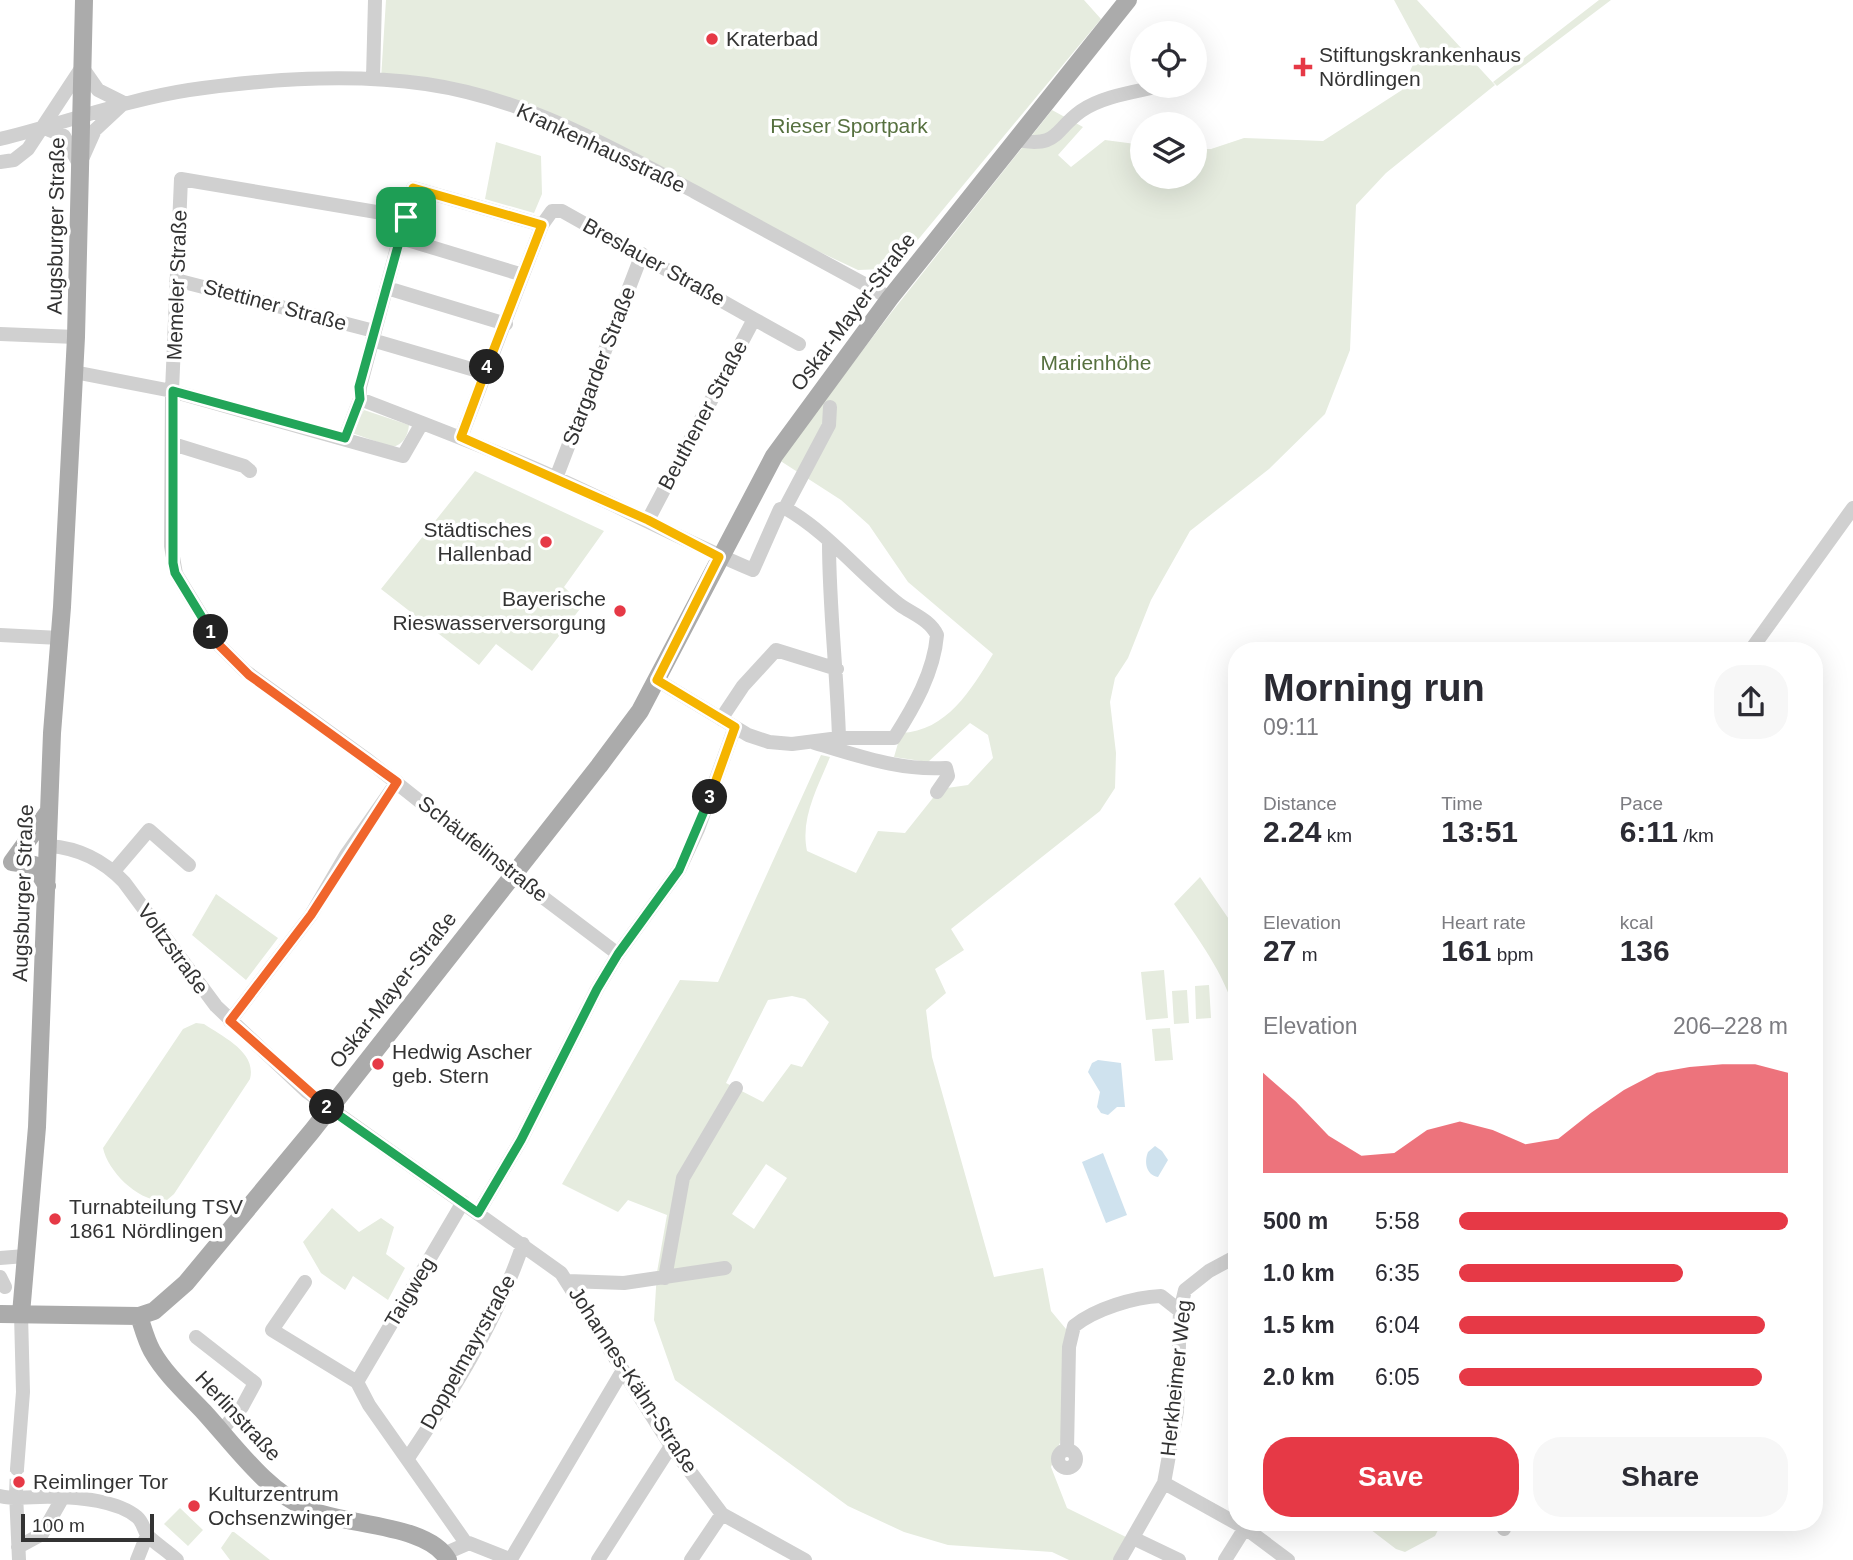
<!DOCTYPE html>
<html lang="en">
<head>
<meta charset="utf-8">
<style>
  body { margin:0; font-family:Arial,sans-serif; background:#f7f7f7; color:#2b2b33; height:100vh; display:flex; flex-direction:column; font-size:26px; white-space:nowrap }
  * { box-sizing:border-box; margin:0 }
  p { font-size:23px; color:#7c7c81 }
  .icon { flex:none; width:38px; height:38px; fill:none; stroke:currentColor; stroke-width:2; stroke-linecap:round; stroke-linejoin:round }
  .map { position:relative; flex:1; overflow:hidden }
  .sheet { position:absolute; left:1228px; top:642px; width:595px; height:889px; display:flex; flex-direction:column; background:#fff; border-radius:28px; box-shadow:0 7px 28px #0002 }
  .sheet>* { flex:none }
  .controls { position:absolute; left:1130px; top:21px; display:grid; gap:14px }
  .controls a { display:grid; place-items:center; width:77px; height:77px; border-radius:50%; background:#fff; box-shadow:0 7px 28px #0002; font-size:35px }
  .scale { position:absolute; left:21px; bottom:18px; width:133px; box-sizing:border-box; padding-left:7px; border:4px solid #333; border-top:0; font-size:19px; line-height:24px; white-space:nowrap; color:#333; -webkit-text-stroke:5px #fff; paint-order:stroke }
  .pin { position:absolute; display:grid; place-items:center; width:60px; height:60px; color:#fff; margin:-30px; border-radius:14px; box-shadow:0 4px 10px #0006 }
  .km { position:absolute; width:35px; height:35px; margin:-18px; border-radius:50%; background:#222; color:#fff; font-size:19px; line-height:35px; text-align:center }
  .round { display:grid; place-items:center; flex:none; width:74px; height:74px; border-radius:28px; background:#f7f7f7 }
  .head { display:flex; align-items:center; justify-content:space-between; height:119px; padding:0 35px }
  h1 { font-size:38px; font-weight:800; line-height:52px }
  .stats { display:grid; grid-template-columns:repeat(3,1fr); gap:10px; height:119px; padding:7px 35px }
  .stats div { display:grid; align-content:center }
  .stats b { font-size:30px; font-weight:800 }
  .stats small { font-size:19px; font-weight:400 }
  .stats p { font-size:19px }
  .chart { height:196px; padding:14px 35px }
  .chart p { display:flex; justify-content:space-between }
  .chart svg { width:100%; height:126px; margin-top:7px; fill:#e63946; opacity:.7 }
  .primary-button { display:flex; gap:14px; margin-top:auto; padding:14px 35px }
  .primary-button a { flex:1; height:80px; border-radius:28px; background:#e63946; color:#fff; font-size:28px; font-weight:800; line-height:80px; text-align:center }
  .primary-button a+a { background:#f7f7f7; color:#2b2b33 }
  ul { padding:0 35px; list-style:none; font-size:23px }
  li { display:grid; grid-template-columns:112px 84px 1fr; align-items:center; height:52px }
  li i { height:18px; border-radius:9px; background:#e63946 }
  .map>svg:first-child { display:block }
</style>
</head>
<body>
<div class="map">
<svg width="1853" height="1560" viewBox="0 0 1853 1560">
  <rect width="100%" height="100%" fill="#fff"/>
  <path fill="#e6ecdf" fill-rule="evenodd" d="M386,0h698l17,19 -199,240 -19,10 -25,1 -363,-171 -114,-20z
    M1394,0h23l78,85 -109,88 -30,32 -6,145 -25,64 -56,55 -79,62 -39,69 -23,58 -13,20 -5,24 6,51 -1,35 -15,23 -149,118 13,21 -29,19 11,24 -20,17 6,47 62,220 49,-9 8,43 15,18 -4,108 -11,30 16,41 59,29 -13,23h-44l-17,-8 -104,-7 -44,-13 -56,-26 -173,-126 -21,-60 3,-48 10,-57 -39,-15 -10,12 -56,-28 118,-204 38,2 103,-227 9,2c-12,30 -30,61 -23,94l49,22 22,-42 27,2 35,-44 28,-4 25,-27 -5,-23 -18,-12 -42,39 -34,-5 7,-24c46,-2 70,-43 92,-79l-85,-72 -39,-57 -28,-25 -62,-40 112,-147 161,-203 31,17 -25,28 13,12 34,-27 38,5v32h52v-28h16l33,-11 79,3 79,-51 18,-42zM792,996l13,3 24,23 -27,45 -11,-3 -28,38 -37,-19 42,-83zM766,1164l21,14 -33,51 -22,-15z
    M1599,0h12l-114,86 -4,-4z
    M496,142l45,14 1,38 -8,19 -49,-14z
    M364,410l45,15c-1,11 -6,20 -17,22l-40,-14z
    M475,471l129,60 -40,56 19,18 -51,66 -36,-27 -17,21 -98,-76z
    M1200,877l37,54v81l-2,1c-10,-39 -38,-76 -61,-109z
    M216,894l62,44 -32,42 -54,-45z
    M1164,970l4,48 -22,2 -5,-48z
    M1209,985l2,33 -15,1 -1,-33z
    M1187,990l2,33 -15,1 -2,-33z
    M204,1024c19,13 53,28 46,55l-76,115 -7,6c-26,5 -59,-28 -64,-52l80,-119 13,-6z
    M1170,1028l3,32 -18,1 -3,-32z
    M332,1208l27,24 22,-14 13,9 -8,27 19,14 -17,32 -35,-24 -8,14 -24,-17 -18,-31z
    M180,1508l23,22 -15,16 -24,-22z
    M1362,1523h75l2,5 -4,8 -30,16 -9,-3z
    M232,1532h2l36,28h-40l-9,-12z"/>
  <path fill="#cfe2ee" d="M1098,1060l23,3 4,44h-8l-9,8 -7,-2 -4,-6 3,-15 -12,-20 4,-9z
    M1155,1146l7,5 6,9 -10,17c-12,-2 -14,-15 -10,-25z
    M1103,1153l24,62 -21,8 -24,-61z"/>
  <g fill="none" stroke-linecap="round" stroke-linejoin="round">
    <path stroke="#d6d6d6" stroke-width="14" stroke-dasharray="14 7" stroke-linecap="butt" d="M16,1493l1,-24"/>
    <path stroke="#d0d0d0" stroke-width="14" d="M373,78l2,-78
      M1178,86h6
      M42,127l22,9 15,28
      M0,139c63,-15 124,-39 189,-49 78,-11 159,-17 237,-6 97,14 184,62 269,108 65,36 130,71 195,106
      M1016,140c43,8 37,-9 65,-29 22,-15 54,-19 79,-25
      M0,162l14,-2 14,-11 54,-82 16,23 26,13 -29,27 -12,27
      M406,217l-225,-38 -9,212 -1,155 5,28 44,72 25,25 124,90 122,97 127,96
      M401,238l122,37
      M176,280l198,51
      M387,288l119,36
      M0,334l76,3
      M372,340l113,33
      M74,372l98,19 231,65 19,-33
      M360,399v-12l53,-199 129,37
      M461,437l81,-212 10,-14h10l192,108
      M345,438l15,-39c65,25 130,49 194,78 67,30 132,65 199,93l27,-61 5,-1c44,25 76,67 115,97 13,9 30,15 37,30 -3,37 -23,72 -43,103h-55l-47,6 -23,-2 -21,-7 -91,-55
      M173,444l71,22 6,5
      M556,478l86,-224
      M785,508l44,-83 1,-18
      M648,520l106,-201 45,25
      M829,542c0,65 8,130 10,196
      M0,635l60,3
      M1750,651l103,-143
      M721,719l22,-33 33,-36 61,19
      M815,743c45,13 84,28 131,25l2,8 -11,16
      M49,846c30,2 55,15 75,36l92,124 90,85 255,182 110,173 51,68 83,46
      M114,871l35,-41 40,35
      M230,1021l81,-106 35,-60 51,-73
      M463,1202l-106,180 12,23 97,138
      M478,1213l43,-73 76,-151 21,-35 61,-84 19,-41 37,-102
      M0,1258l25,-2
      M0,1277l5,10
      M665,1278l18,-100 53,-90
      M568,1281l56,2 101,-15
      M305,1282l-33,48 85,52
      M196,1337l59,46 -13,24 -21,24
      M1058 1459a9 9 0 1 1 18 0a9 9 0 1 1-18 0Z
      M1067,1450l2,-103 5,-21c21,-17 60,-29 87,-30l19,15
      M408,1458c45,-67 89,-137 115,-214
      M17,1469l6,-77 -2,-78
      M1164,1483l81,45 43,32
      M16,1493l3,67
      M0,1496c17,4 35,0 54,1 25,0 64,4 83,20 7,6 6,13 11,19 8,8 21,16 29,24
      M1502,1522l2,7
      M1133,1538l46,22
      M18,1547l24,-13 21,-37
      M444,1554l25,-11 43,17
      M511,1559l112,-189
      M137,1560l10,-25
      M598,1560l73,-114
      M691,1560l31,-46
      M1120,1560l44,-77 13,-72 3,-100 5,-21 24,-19 28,-15
      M1225,1560l20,-32"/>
    <path stroke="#ababab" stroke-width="18" d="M12,862l37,-51
      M12,862l22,3 13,21
      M0,1314l139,2 15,-5 32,-28 126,-152 287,-365 41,-55 134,-255 116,-158 238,-298
      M21,1314l16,-187 15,-394 10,-126 14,-270 8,-337
      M139,1316c4,12 7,24 13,35 13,23 34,42 52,61 32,35 62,79 106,98 37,16 119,14 138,50"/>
  </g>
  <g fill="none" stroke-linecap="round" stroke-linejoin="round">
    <defs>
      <path id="split-1" d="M211,632l-36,-59 -2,-10v-172l172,47 15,-39 -1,-12 47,-170"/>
      <path id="split-2" d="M211,632l9,14 29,29 148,107 -86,133 -81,106 97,86"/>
      <path id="split-3" d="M327,1107l151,106 43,-73 76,-151 21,-35 61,-84 31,-73"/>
      <path id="split-4" d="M487,367l-26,70 187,83 71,37 -62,123 78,47 -25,70"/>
      <path id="split-5" d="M406,217l7,-29 129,37 -55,142"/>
    </defs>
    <use href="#split-1" stroke="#fff" stroke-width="14"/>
    <use href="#split-2" stroke="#fff" stroke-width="14"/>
    <use href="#split-3" stroke="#fff" stroke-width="14"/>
    <use href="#split-4" stroke="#fff" stroke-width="14"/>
    <use href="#split-5" stroke="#fff" stroke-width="14"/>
    <use href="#split-1" stroke="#22a559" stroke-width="9"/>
    <use href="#split-2" stroke="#f0652b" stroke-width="9"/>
    <use href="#split-3" stroke="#22a559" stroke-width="9"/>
    <use href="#split-4" stroke="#f5b400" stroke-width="9"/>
    <use href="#split-5" stroke="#f5b400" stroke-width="9"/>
  </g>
  <g fill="#e63946" stroke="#fff" stroke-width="2.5">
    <circle cx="712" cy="39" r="7"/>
    <path d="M1299.5 56.5h7v7h7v7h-7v7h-7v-7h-7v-7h7z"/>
    <circle cx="546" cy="542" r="7"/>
    <circle cx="620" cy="611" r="7"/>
    <circle cx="378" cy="1064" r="7"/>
    <circle cx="55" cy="1219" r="7"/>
    <circle cx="19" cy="1482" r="7"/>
    <circle cx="194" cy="1506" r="7"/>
  </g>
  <g text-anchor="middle" stroke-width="7" stroke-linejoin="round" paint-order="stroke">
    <g font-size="21" fill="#333" stroke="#fff" text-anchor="start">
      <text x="726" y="46">Kraterbad</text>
      <text x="1319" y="62">Stiftungskrankenhaus<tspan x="1319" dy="24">Nördlingen</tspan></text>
      <text x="532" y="537" text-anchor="end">Städtisches<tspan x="532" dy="24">Hallenbad</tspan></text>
      <text x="606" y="606" text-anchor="end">Bayerische<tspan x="606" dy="24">Rieswasserversorgung</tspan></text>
      <text x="392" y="1059">Hedwig Ascher<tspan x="392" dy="24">geb. Stern</tspan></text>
      <text x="69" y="1214">Turnabteilung TSV<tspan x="69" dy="24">1861 Nördlingen</tspan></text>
      <text x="33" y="1489">Reimlinger Tor</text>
      <text x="208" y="1501">Kulturzentrum<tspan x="208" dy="24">Ochsenzwinger</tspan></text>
    </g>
    <g font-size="21" fill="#56703f" stroke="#fff">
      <text x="849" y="133">Rieser Sportpark</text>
      <text x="1096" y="370">Marienhöhe</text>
    </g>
    <g font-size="21" fill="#333" stroke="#fff">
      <text transform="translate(601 148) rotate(25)" y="7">Krankenhausstraße</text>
      <text transform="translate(56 226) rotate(-89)" y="7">Augsburger Straße</text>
      <text transform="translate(654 262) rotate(29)" y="7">Breslauer Straße</text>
      <text transform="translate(177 285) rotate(-88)" y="7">Memeler Straße</text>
      <text transform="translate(275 305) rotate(15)" y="7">Stettiner Straße</text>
      <text transform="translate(853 312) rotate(-53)" y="7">Oskar-Mayer-Straße</text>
      <text transform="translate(599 366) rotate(-69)" y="7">Stargarder Straße</text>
      <text transform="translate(703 415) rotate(-62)" y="7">Beuthener Straße</text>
      <text transform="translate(483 849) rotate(38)" y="7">Schäufelinstraße</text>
      <text transform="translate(23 893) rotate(-88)" y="7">Augsburger Straße</text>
      <text transform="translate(173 949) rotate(54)" y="7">Voltzstraße</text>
      <text transform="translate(393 990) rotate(-52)" y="7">Oskar-Mayer-Straße</text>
      <text transform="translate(410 1292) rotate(-59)" y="7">Taigweg</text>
      <text transform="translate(468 1352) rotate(-61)" y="7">Doppelmayrstraße</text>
      <text transform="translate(1176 1378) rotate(-84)" y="7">Herkheimer Weg</text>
      <text transform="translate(633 1380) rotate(57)" y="7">Johannes-Kähn-Straße</text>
      <text transform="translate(238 1416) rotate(47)" y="7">Herlinstraße</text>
    </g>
  </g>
</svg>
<div class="controls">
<a><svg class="icon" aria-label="locate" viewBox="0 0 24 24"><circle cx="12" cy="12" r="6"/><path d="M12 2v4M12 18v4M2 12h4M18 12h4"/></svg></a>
<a><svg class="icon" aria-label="layers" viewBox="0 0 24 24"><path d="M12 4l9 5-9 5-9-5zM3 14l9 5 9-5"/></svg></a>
</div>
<div class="scale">100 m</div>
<div class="pin" style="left:406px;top:217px;background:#1e9e55"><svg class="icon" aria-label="arrive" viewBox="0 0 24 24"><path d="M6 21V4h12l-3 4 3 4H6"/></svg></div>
<b class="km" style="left:211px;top:632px">1</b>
<b class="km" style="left:327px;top:1107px">2</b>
<b class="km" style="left:710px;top:797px">3</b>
<b class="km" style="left:487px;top:367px">4</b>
<section class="sheet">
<div class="head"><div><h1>Morning run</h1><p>09:11</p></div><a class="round"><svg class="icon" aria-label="share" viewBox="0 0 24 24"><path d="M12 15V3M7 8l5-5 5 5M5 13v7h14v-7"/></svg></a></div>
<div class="stats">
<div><p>Distance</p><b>2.24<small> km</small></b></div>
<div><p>Time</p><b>13:51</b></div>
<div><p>Pace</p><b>6:11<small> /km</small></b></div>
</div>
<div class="stats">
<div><p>Elevation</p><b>27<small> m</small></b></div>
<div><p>Heart rate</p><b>161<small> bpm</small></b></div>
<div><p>kcal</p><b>136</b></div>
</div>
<div class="chart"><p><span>Elevation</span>206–228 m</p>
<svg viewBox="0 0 160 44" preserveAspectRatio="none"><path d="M0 44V9L10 19L20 31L30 38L40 37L50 29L60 26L70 29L80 34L90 32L100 23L110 15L120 9L130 7L140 6L150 6L160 9V44z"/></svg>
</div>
<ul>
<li><b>500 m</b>5:58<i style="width:100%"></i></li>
<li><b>1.0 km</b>6:35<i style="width:68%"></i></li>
<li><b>1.5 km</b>6:04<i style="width:93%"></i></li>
<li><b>2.0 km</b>6:05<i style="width:92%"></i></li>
</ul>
<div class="primary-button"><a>Save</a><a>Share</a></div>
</section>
</div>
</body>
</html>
